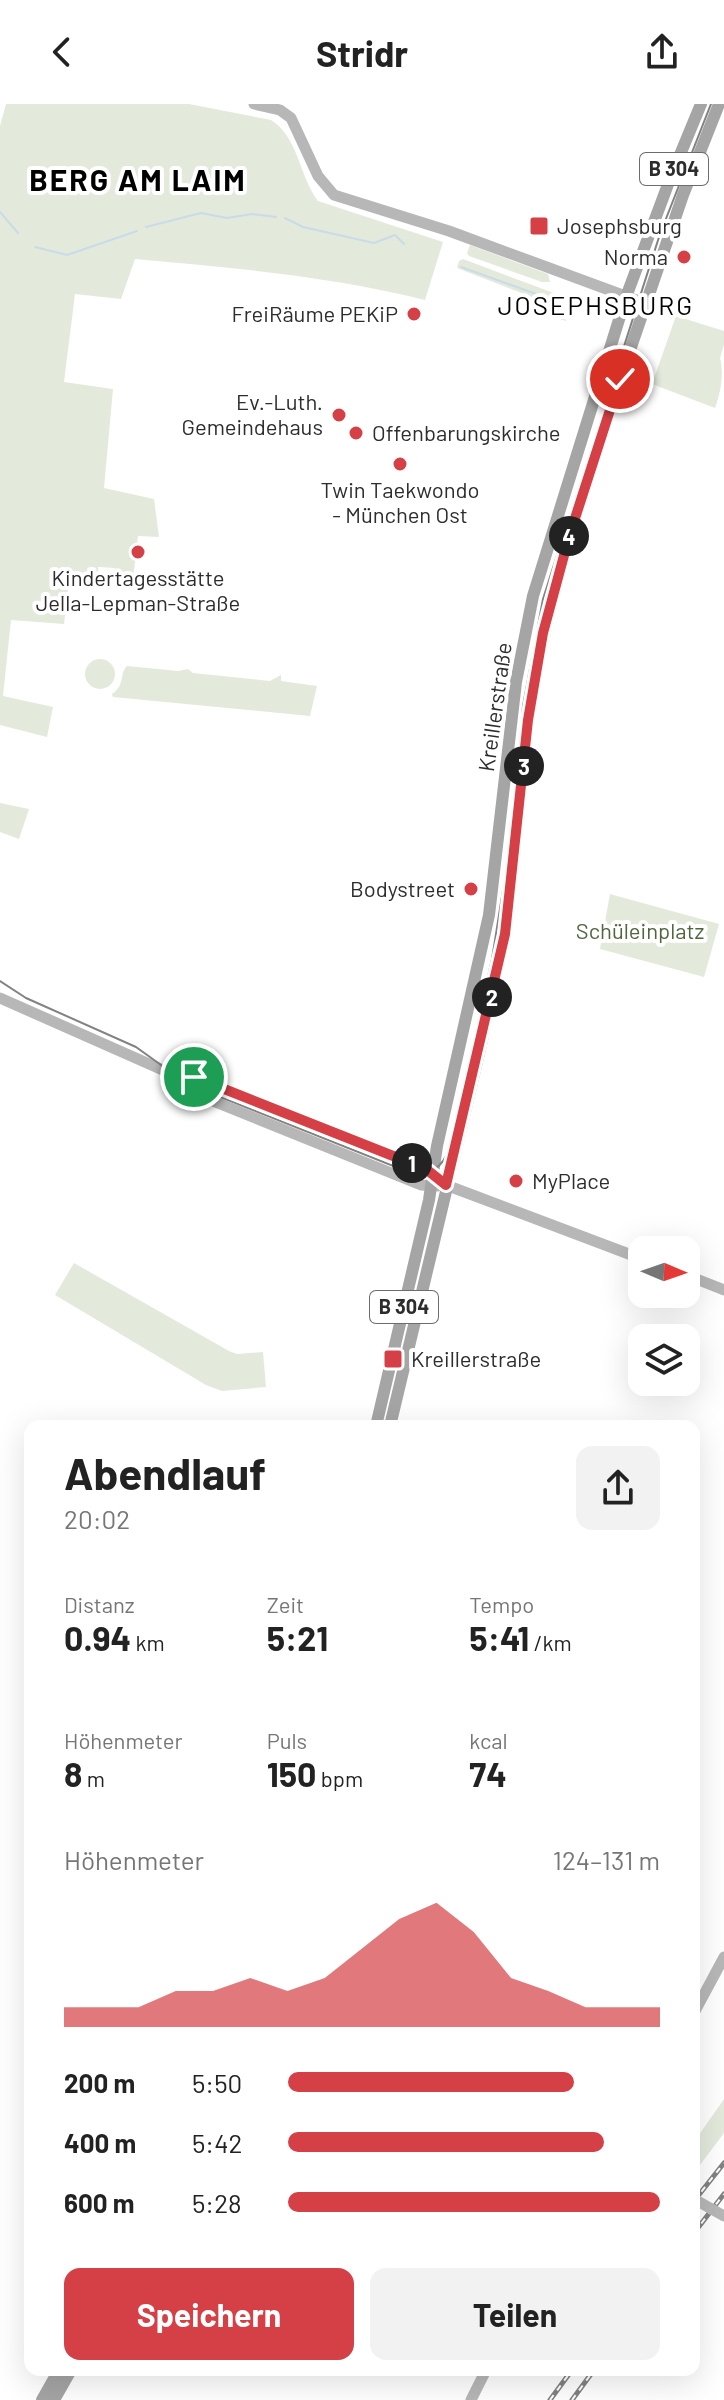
<!DOCTYPE html>
<html lang="de">
<head>
<meta charset="utf-8">
<style>
  body { margin:0; font-family:Barlow,sans-serif; background:#f2f2f2; color:#222; height:100vh; display:flex; flex-direction:column; font-size:30px; white-space:nowrap }
  * { box-sizing:border-box; margin:0 }
  p { font-size:26px; color:#767676 }
  .icon { flex:none; width:44px; height:44px; fill:none; stroke:currentColor; stroke-width:2; stroke-linecap:round; stroke-linejoin:round }
  .map { position:relative; flex:1; overflow:hidden }
  .drawer { position:absolute; left:24px; top:1316px; width:676px; height:956px; display:flex; flex-direction:column; background:#fff; border-radius:16px; box-shadow:0 8px 32px #0002 }
  .drawer>* { flex:none }
  .needle { width:52px; rotate:92deg }
  .fabs { position:absolute; left:628px; top:1132px; display:grid; gap:16px }
  .fabs a { display:grid; place-items:center; width:72px; height:72px; border-radius:16px; background:#fff; box-shadow:0 8px 32px #0002; font-size:40px }
  .pin { position:absolute; display:grid; place-items:center; width:68px; height:68px; color:#fff; margin:-34px; border:4px solid #fff; border-radius:50%; box-shadow:0 2px 8px #0007 }
  .km { position:absolute; width:40px; height:40px; margin:-20px; border-radius:50%; background:#222; color:#fff; font-size:22px; line-height:40px; text-align:center }
  .round { display:grid; place-items:center; flex:none; width:84px; height:84px; border-radius:16px; background:#f2f2f2 }
  .overview { display:flex; align-items:center; justify-content:space-between; height:136px; padding:0 40px }
  h1 { font-size:44px; font-weight:700; line-height:60px }
  .figures { display:grid; grid-template-columns:repeat(3,1fr); gap:12px; height:136px; padding:8px 40px }
  .figures div { display:grid; align-content:center }
  .figures b { font-size:34px; font-weight:700 }
  .figures small { font-size:22px; font-weight:400 }
  .figures p { font-size:22px }
  .chart { height:224px; padding:16px 40px }
  .chart p { display:flex; justify-content:space-between }
  .chart svg { width:100%; height:144px; margin-top:8px; fill:#d44045; opacity:.7 }
  .primary-button { display:flex; gap:16px; margin-top:auto; padding:16px 40px }
  .primary-button a { flex:1; height:92px; border-radius:16px; background:#d44045; color:#fff; font-size:32px; font-weight:700; line-height:92px; text-align:center }
  .primary-button a+a { background:#f2f2f2; color:#222 }
  ul { padding:0 40px; list-style:none; font-size:26px }
  li { display:grid; grid-template-columns:128px 96px 1fr; align-items:center; height:60px }
  li i { height:20px; border-radius:10px; background:#d44045 }
  header { display:flex; justify-content:space-between; align-items:center; height:104px; padding:0 40px; background:#fff; font-size:36px; font-weight:700 }
  .map>svg:first-child { display:block }
</style>
</head>
<body>
<header><svg class="icon" aria-label="back" viewBox="0 0 24 24"><path d="M15 5l-7 7 7 7"/></svg>Stridr<svg class="icon" aria-label="share" viewBox="0 0 24 24"><path d="M12 15V3M7 8l5-5 5 5M5 13v7h14v-7"/></svg></header>
<div class="map">
<svg width="724" height="2296" viewBox="0 0 724 2296">
  <rect width="100%" height="100%" fill="#fff"/>
  <path fill="#e3eadc" d="M6,0h183l82,16c28,18 28,56 47,81l125,41 -18,58c-94,-24 -193,-32 -290,-41l-14,40 -46,-5 -11,88 49,7 -9,99 50,11 5,38 -21,-1 -5,43 -18,-3v-8l-17,-1 2,22h-32l-4,35 -53,-4 -8,76 50,11 -6,30 -47,-12v-599z
    M470,141l78,29 2,8h-8l-73,-26 -2,-3z
    M463,155l96,36 7,26 -10,-3 -6,-14 -93,-36 2,-7z
    M676,212l48,15v14l-4,13c4,15 1,34 -5,50l-63,-24z
    M85 570a15 15 0 1 1 30 0a15 15 0 1 1-30 0Z
    M127,562l51,5 10,-2 5,4 77,8 11,-6v6l36,5 -7,30 -197,-19 -1,-3c14,-10 7,-20 15,-28z
    M0,699l29,6 -10,30 -19,-7z
    M610,790l109,30 -15,53 -104,-28z
    M74,1159l155,88 8,3 26,-2 3,35 -44,4 -16,-6 -151,-90z
    M724,1995v34l-30,40v-31z"/>
  <g fill="none" stroke-linecap="round" stroke-linejoin="round">
    <path stroke="#cadbe8" stroke-width="2" d="M0,108l18,21
      M285,114l18,9 71,16 21,-8 9,9
      M146,123l55,-14 26,5 25,-4 24,3
      M35,143l32,8 70,-24
      M461,163l89,32 25,1"/>
    <path stroke="#b7b7b7" stroke-width="11" d="M254,0l26,6 11,8 27,58 16,19 115,36 198,73
      M0,894l174,77 10,13 14,7 223,90 17,1
      M174,971l10,-3 242,97 20,16 196,74
      M686,1171l38,15
      M694,1909l30,-56
      M471,2296l15,-30"/>
    <path stroke="#a5a5a5" stroke-width="12" d="M376,1322l53,-226 8,-54 52,-231 27,-233 17,-86 93,-299 44,-118 31,-75
      M390,1322l90,-377 25,-115 23,-214 23,-119 50,-166 82,-240 36,-91
      M42,2296l17,-30
      M54,2296l17,-30"/>
    <path stroke="#828282" stroke-width="2" d="M0,877l26,17 110,49 39,28 33,17 203,81c23,3 35,-9 40,-31l41,-183 15,-94 16,-159 20,-107 117,-365 51,-130"/>
    <defs>
      <path id="rail" d="M694,2097l30,-38
        M694,2129l30,-39
        M550,2296l22,-30
        M572,2296l22,-30"/>
    </defs>
    <use href="#rail" stroke="#828282" stroke-width="5"/>
    <use href="#rail" stroke="#fff" stroke-width="2" stroke-dasharray="6" stroke-linecap="butt"/>
    <path stroke="#b7b7b7" stroke-width="11" d="M694,2095l30,17"/>
  </g>
  <g fill="none" stroke-linecap="round" stroke-linejoin="round">
    <defs>
      <path id="route" d="M194,973l232,92 20,16 59,-251 23,-214 15,-87 26,-96 51,-158"/>
    </defs>
    <use href="#route" stroke="#fff" stroke-width="16"/>
    <use href="#route" stroke="#d44045" stroke-width="10"/>
  </g>
  <g fill="#d44045" stroke="#fff" stroke-width="3">
    <rect x="529" y="112" width="20" height="20" rx="4"/>
    <circle cx="684" cy="153" r="8"/>
    <circle cx="414" cy="210" r="8"/>
    <circle cx="339" cy="311" r="8"/>
    <circle cx="356" cy="329" r="8"/>
    <circle cx="400" cy="360" r="8"/>
    <circle cx="138" cy="448" r="8"/>
    <circle cx="471" cy="785" r="8"/>
    <circle cx="516" cy="1077" r="8"/>
    <rect x="383" y="1245" width="20" height="20" rx="4"/>
  </g>
  <g text-anchor="middle" stroke-width="8" stroke-linejoin="round" paint-order="stroke">
    <g fill="#fff" stroke="#6c6c6c" stroke-width="2">
      <rect x="640" y="49" width="68" height="32" rx="6"/>
      <rect x="370" y="1187" width="68" height="32" rx="6"/>
    </g>
    <g font-size="20" font-weight="bold" fill="#2d2d2d">
      <text x="674" y="72">B 304</text>
      <text x="404" y="1210">B 304</text>
    </g>
    <g font-size="22" fill="#2d2d2d" stroke="#fff" text-anchor="start">
      <text x="557" y="130">Josephsburg</text>
      <text x="668" y="161" text-anchor="end">Norma</text>
      <text x="398" y="218" text-anchor="end">FreiRäume PEKiP</text>
      <text x="323" y="306" text-anchor="end">Ev.-Luth.<tspan x="323" dy="25">Gemeindehaus</tspan></text>
      <text x="372" y="337">Offenbarungskirche</text>
      <text x="400" y="394" text-anchor="middle">Twin Taekwondo<tspan x="400" dy="25">- München Ost</tspan></text>
      <text x="138" y="482" text-anchor="middle">Kindertagesstätte<tspan x="138" dy="25">Jella-Lepman-Straße</tspan></text>
      <text x="455" y="793" text-anchor="end">Bodystreet</text>
      <text x="532" y="1085">MyPlace</text>
      <text x="411" y="1263">Kreillerstraße</text>
    </g>
    <g font-size="22" fill="#2d2d2d" stroke="#fff">
      <text transform="translate(495 603) rotate(-82)" y="8">Kreillerstraße</text>
    </g>
    <g font-size="22" fill="#4f653f" stroke="#fff">
      <text x="640" y="835">Schüleinplatz</text>
    </g>
    <g font-size="26" letter-spacing="2" fill="#000" stroke="#fff">
      <text x="596" y="211">JOSEPHSBURG</text>
    </g>
    <g font-size="30" font-weight="bold" letter-spacing="2" fill="#000" stroke="#fff">
      <text x="138" y="87">BERG AM LAIM</text>
    </g>
  </g>
</svg>
<div class="fabs">
<a><svg class="needle" viewBox="-14 -14 28 28"><path d="M0-13l5 13h-10z" fill="#e53935"/><path d="M0 13l5-13h-10z" fill="#767676"/></svg></a>
<a><svg class="icon" aria-label="layers" viewBox="0 0 24 24"><path d="M12 4l9 5-9 5-9-5zM3 14l9 5 9-5"/></svg></a>
</div>
<div class="pin" style="left:194px;top:973px;background:#1e9e55"><svg class="icon" aria-label="arrive" viewBox="0 0 24 24"><path d="M6 21V4h12l-3 4 3 4H6"/></svg></div>
<div class="pin" style="left:620px;top:275px;background:#d93025"><svg class="icon" aria-label="check" viewBox="0 0 24 24"><path d="M5 12l5 5 9-10"/></svg></div>
<b class="km" style="left:412px;top:1059px">1</b>
<b class="km" style="left:492px;top:893px">2</b>
<b class="km" style="left:524px;top:662px">3</b>
<b class="km" style="left:569px;top:432px">4</b>
<section class="drawer">
<div class="overview"><div><h1>Abendlauf</h1><p>20:02</p></div><a class="round"><svg class="icon" aria-label="share" viewBox="0 0 24 24"><path d="M12 15V3M7 8l5-5 5 5M5 13v7h14v-7"/></svg></a></div>
<div class="figures">
<div><p>Distanz</p><b>0.94<small> km</small></b></div>
<div><p>Zeit</p><b>5:21</b></div>
<div><p>Tempo</p><b>5:41<small> /km</small></b></div>
</div>
<div class="figures">
<div><p>Höhenmeter</p><b>8<small> m</small></b></div>
<div><p>Puls</p><b>150<small> bpm</small></b></div>
<div><p>kcal</p><b>74</b></div>
</div>
<div class="chart"><p><span>Höhenmeter</span>124–131 m</p>
<svg viewBox="0 0 160 44" preserveAspectRatio="none"><path d="M0 44V38L10 38L20 38L30 33L40 33L50 29L60 33L70 29L80 20L90 11L100 6L110 15L120 29L130 33L140 38L150 38L160 38V44z"/></svg>
</div>
<ul>
<li><b>200 m</b>5:50<i style="width:77%"></i></li>
<li><b>400 m</b>5:42<i style="width:85%"></i></li>
<li><b>600 m</b>5:28<i style="width:100%"></i></li>
</ul>
<div class="primary-button"><a>Speichern</a><a>Teilen</a></div>
</section>
</div>
</body>
</html>
